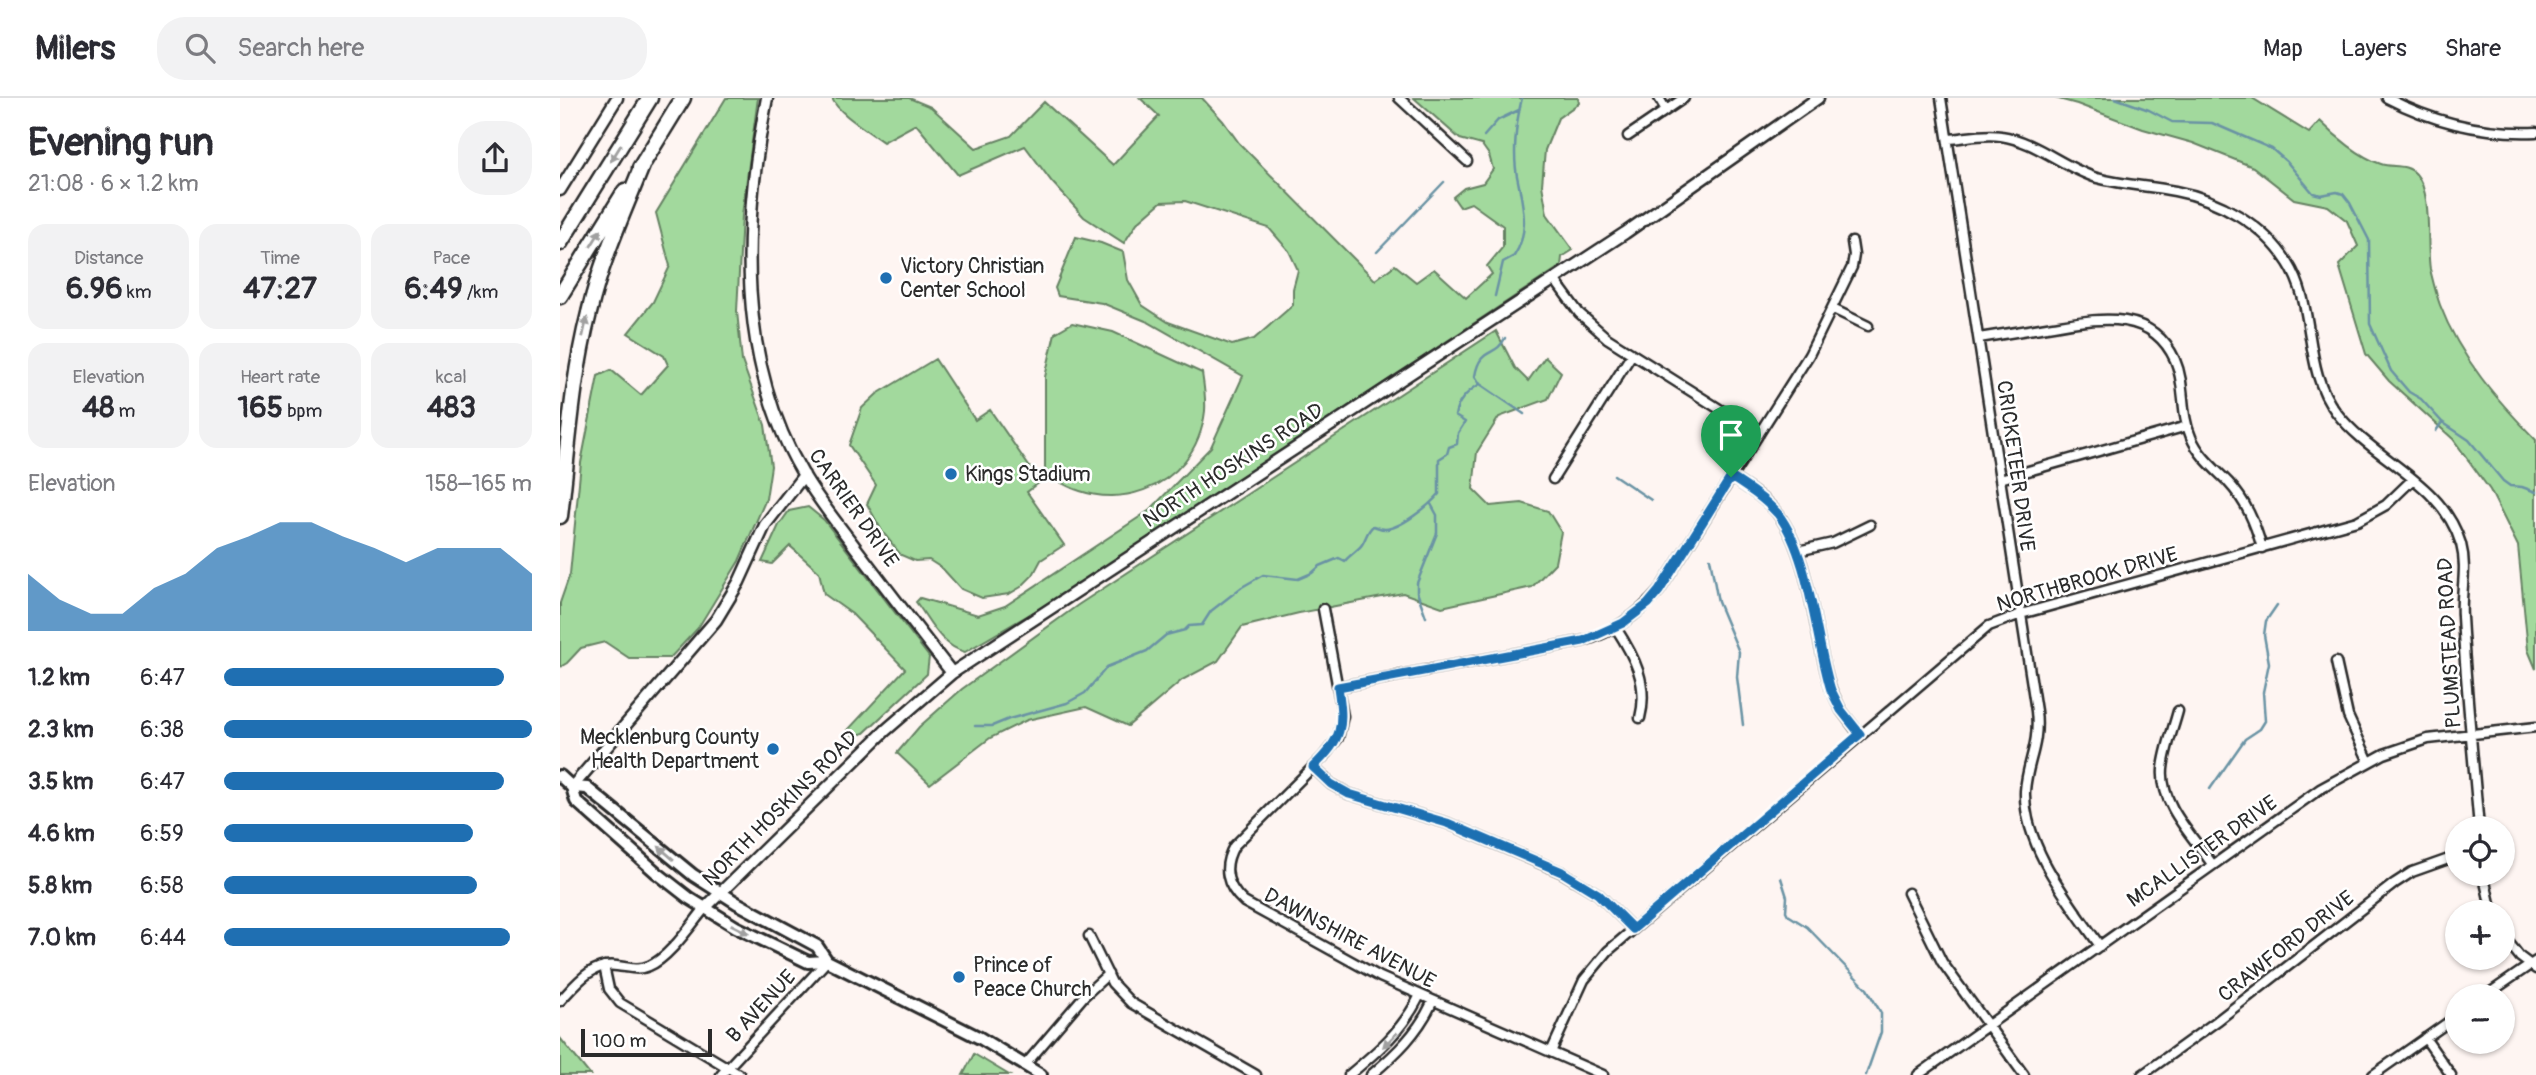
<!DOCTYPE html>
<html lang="en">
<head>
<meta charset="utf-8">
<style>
  body { margin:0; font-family:Pangolin,sans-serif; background:#f2f2f3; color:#2b2b33; height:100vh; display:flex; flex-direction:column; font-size:26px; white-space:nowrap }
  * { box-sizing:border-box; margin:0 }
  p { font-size:23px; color:#7c7c81 }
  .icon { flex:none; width:38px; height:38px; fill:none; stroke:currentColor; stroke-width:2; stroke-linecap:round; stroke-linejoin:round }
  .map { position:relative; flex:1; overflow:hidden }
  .side { display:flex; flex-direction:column; background:#fff; width:560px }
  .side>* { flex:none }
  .buttons { position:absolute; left:1885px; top:718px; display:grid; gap:14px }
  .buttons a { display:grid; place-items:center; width:70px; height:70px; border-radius:50%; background:#fff; box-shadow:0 2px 5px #0004; font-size:35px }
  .scale { position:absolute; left:21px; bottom:18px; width:131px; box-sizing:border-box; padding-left:7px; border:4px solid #2b2b2b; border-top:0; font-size:19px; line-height:24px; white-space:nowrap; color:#2b2b2b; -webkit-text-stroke:5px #fff; paint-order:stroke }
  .pin { position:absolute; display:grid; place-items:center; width:60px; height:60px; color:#fff; margin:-72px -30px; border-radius:50% 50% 50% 0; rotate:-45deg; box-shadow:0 0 7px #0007 }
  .pin .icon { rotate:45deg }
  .round { display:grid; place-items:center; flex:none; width:74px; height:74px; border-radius:28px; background:#f2f2f3 }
  .headline { display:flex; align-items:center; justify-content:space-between; height:119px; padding:0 28px }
  h1 { font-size:38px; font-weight:700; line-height:52px }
  .figures { display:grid; grid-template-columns:repeat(3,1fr); gap:10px; height:119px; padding:7px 28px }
  .figures div { display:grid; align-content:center; border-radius:18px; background:#f2f2f3; text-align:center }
  .figures b { font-size:30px; font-weight:700 }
  .figures small { font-size:19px; font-weight:400 }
  .figures p { font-size:19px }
  .chart { height:196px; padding:14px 28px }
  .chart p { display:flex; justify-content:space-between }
  .chart svg { width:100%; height:126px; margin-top:7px; fill:#1f6fb2; opacity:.7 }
  ul { padding:0 28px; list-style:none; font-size:23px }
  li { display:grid; grid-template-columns:112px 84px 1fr; align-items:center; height:52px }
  li i { height:18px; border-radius:9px; background:#1f6fb2 }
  header { display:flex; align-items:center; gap:42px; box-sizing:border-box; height:98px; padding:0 35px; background:#fff; border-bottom:2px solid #e1e1e2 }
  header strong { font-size:33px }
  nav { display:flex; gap:38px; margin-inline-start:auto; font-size:24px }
  .search { width:490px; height:63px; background:#f2f2f3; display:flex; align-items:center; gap:18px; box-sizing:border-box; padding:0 24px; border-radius:28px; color:#7c7c81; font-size:26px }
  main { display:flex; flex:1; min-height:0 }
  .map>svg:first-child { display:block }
</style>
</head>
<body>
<header>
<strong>Milers</strong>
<div class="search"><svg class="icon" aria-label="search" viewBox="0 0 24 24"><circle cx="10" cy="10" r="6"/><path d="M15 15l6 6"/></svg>Search here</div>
<nav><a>Map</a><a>Layers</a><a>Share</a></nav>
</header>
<main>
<section class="side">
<div class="headline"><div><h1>Evening run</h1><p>21:08 · 6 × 1.2 km</p></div><a class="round"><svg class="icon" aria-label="share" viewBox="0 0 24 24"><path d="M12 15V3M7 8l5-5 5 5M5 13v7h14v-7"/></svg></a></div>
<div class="figures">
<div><p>Distance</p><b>6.96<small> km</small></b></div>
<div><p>Time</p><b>47:27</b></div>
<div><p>Pace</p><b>6:49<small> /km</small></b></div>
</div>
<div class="figures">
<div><p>Elevation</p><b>48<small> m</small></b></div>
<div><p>Heart rate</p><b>165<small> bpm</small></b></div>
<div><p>kcal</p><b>483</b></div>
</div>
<div class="chart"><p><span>Elevation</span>158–165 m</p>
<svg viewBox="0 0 160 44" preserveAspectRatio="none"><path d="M0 44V24L10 33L20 38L30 38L40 29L50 24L60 15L70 11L80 6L90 6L100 11L110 15L120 20L130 15L140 15L150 15L160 24V44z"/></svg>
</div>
<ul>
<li><b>1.2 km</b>6:47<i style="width:91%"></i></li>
<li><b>2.3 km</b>6:38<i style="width:100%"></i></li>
<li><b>3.5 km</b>6:47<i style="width:91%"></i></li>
<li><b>4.6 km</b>6:59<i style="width:81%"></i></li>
<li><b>5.8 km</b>6:58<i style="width:82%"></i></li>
<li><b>7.0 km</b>6:44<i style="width:93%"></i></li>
</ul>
</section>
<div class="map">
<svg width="1976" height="977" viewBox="0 0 1976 977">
  <rect width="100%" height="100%" fill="#fef5f2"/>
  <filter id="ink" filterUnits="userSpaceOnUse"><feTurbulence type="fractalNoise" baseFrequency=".0143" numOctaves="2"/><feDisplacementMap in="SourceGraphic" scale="14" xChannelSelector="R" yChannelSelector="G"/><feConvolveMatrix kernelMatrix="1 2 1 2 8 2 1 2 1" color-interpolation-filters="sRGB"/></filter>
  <g filter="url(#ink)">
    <path fill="#a2d99d" stroke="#668264" stroke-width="2" d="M166,0h32l-16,117 -5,96 5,50 23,64 6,41 -5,33 -27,62 -41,67 -28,30h-41l-24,-16 -24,6 -14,15 -7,4v-64l10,-29 11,-111 17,-87 13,-6 30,25 27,-30 -4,-9 -36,-23 25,-31 17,-36 -14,-53z
      M272,0h77l22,9 45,41 35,-12 33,-34 69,63 46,-49 -19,-18h62l21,23 16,22 136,137 20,-15 21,17 18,-13 32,29 26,-24 -5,-8 16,-19v-21l-32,-23 -11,4 -7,-10 11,-9 19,-5 10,-14 -4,-14 -7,-10 -22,-6 -46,-41h164l1,5 -21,15 -13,32 -3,35 5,29 26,36 -11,7 -1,9 -505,333 -91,53c-24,-6 -35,-31 -49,-50l4,-4 58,17 27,-9 145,-96 61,-63 32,-71 -95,-54 -46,-19 -44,-7 -3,-8 21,-51 25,6 22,9 5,28 14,25 26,17 64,23 22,-6 39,-34v-16l5,-19 -9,-19 -20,-23 -84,-27 -24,1 -24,21 -13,20 -40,-26 -32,-35 -27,-36 -67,29 -42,-51 -33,18c-13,-10 -46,-29 -51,-44z
      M1495,0h197l57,35 11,-12c15,15 41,37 61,43 12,4 25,-1 35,10 17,19 10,71 14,95 3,12 6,25 10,36 20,53 58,96 96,135v229l-8,-19 -10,-104 -28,-56 -37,-51 -64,-58 -23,-27 -27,-89 19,-19 -11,-25 -19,-15 -34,-7 -41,-32 -60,-24 -50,-14 -66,-25z
      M512,225l41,9 89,41c2,13 4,25 3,38 -9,80 -101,111 -160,60v-94l10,-44z
      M936,233l19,37 13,13 17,-24 16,15 -13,27 -49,18 -22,35 -4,37 17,17 32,-3 26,8 13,21 -6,31 -23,24 -90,20 -39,-14 -104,20 -57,14 -24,34 -36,19 -54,46 -42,-19 -59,13 -37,18 -60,46 -33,-31 22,-26 43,-38 116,-84z
      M375,261l40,61 15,-10 50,72 -13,10 37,53 -23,15 -8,15 -12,12 -12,7 -27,4 -21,-9 -18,-20 -14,-9 -14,1 -14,-6 -19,-24 -15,-27 9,-19 -27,-40 13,-37 15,-14z
      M248,409l16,13 105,137 -2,17 -63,59 -10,3 -7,-5 58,-62 -53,-55 -28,-20 -5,-22 -29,-26 -18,18 -10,-2 17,-37 10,-14z
      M0,940l30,37h-30z
      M414,956l35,21h-46z"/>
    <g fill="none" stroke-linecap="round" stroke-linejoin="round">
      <path stroke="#6a93a4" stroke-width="2.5" d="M1555,0l34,12 23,12 40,1 60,26 15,13 26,31 8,2 16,-3 6,2 7,9 19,37 1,84 21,47 18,21 12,7 21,23 27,18 34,41 7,5 12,1 14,5
        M924,38l14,-16 21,-10
        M817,154l67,-70
        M935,198l8,-34 11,-6c16,-24 9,-50 4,-75 -6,-25 -2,-59 4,-83
        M945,240c-9,20 -25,8 -30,38l5,8 44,30
        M1876,333l6,-9
        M1054,377l37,25
        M1150,460l8,44 21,50 -2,25 6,48
        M866,519l-9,-25v-9l20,-50v-18l-6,-11
        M415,628h17l17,-7 58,-16 18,-10 22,-26 40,-16 19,-16 19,-5 4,-4 13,-1 9,-14 31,-24 21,-12 35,4 14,-6 8,-7 19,-8 6,3c4,-5 9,-8 14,-13 7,-6 6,-15 14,-22 4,1 8,3 12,3 15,0 45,-24 54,-35v-35l8,-5 2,-7 8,-3 1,-11 7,-11 -10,-6c2,-14 13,-25 25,-32
        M1650,691l35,-50 15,-10 5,-8 -2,-29 6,-29 -5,-28 2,-14 11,-16
        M1221,780l6,19 -1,14 2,4 19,12 60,62 14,24v19l-15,43"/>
      <defs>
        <path id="minor" d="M839,0l68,63
          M1099,0l7,12
          M1381,0l95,613c4,35 -9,50 -11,80 -2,55 45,112 75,155
          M1827,0c46,24 97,36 149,34
          M1068,38l56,-38
          M1389,41c16,-1 35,-6 52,-3 35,5 63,32 96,42 26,7 52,8 78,13 44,8 89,34 113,72 29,45 14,105 48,149 38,49 106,69 125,132 7,26 -1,48 1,73 4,70 11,141 17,211
          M994,181l25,34 28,25 152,96
          M1273,211l35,17
          M1419,240c24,-4 49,-8 74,-12 44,-7 98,-19 122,34 11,25 5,53 16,77 8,19 23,31 37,45 18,19 27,41 34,66
          M1171,379c17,11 35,22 47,37 33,44 36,123 53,175l10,21 19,25
          M993,381l79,-125
          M1440,381l187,-53
          M1238,453l35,-8 37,-18
          M763,511l20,107 -5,22 -15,19 -89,89c-12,21 -8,40 10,56l136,75 223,98
          M1056,530c18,28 33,56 24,90
          M1776,564l12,54 21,46
          M778,589l245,-46c31,-9 55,-26 76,-50l150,-236 43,-88 2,-12 -2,-13
          M1618,613c-5,19 -13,38 -15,58 -3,36 30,67 49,95
          M753,669l18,17 18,10 98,29 114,49 37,22 35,35
          M1923,775l9,39
          M1348,795l34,69 82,113
          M1942,836l18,23 16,12
          M529,838l23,47 19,20 125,72
          M44,868l5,23 11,14 120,72
          M1925,898l51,-35
          M0,903c16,-17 32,-39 57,-35 11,1 21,5 32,0 20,-8 42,-41 56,-58
          M1865,940l26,37
          M991,954l33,-72 24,-29 381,-325 32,-12 336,-93 29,-16 27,-26
          M465,967l59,-69 24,-22
          M161,977l106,-114
          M789,977c29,-24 54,-45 71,-80
          M811,977c26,-22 47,-42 62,-74
          M1358,977l402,-286 64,-35 44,-15 108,-12
          M1582,977l75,-54 178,-138 17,-11 45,-16
          M1813,977l84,-59"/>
        <path id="tertiary" d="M207,0c-25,125 -31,262 36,376 15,26 34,49 52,73 32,42 64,84 97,126
          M0,92l57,-92
          M12,689l144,-167 23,-38 26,-57 39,-50
          M145,810l181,-178 66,-57 673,-440 193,-135"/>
        <path id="secondary" d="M0,678l12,11 4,14 81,72 32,25 47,29 72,35 19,-1 8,4 145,73 61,37
          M12,689l15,1 106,87 44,28 80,43 10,15"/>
        <path id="motorway" d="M80,70l43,-70
          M0,145l90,-145
          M0,198l65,-105
          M0,418c8,-67 12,-137 29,-203 12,-52 35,-102 55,-152"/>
      </defs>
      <use href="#minor" stroke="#2b2b2b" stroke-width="13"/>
      <use href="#tertiary" stroke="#2b2b2b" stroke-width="15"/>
      <use href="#secondary" stroke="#2b2b2b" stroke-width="16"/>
      <use href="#motorway" stroke="#2b2b2b" stroke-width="19"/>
      <use href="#minor" stroke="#fff" stroke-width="8"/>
      <use href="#tertiary" stroke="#fff" stroke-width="10"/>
      <use href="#secondary" stroke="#fff" stroke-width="10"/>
      <use href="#motorway" stroke="#fff" stroke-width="14"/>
    </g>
    <defs><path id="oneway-solid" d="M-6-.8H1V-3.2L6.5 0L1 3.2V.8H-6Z" transform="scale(1.75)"/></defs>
    <g fill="#a0a0a0">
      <use href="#oneway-solid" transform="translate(56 55) rotate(122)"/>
      <use href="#oneway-solid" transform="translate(36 140) rotate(-58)"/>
      <use href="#oneway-solid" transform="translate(25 229) rotate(-77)"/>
      <use href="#oneway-solid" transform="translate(106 755) rotate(-139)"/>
      <use href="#oneway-solid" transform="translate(180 831) rotate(27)"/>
      <use href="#oneway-solid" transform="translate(830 942) rotate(135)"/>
    </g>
  </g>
  <g fill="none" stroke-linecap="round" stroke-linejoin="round" filter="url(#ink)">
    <defs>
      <path id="route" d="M1171,379c17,11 34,22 47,37 32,42 37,124 53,176l10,20 19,24 -227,195 -35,-35 -36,-22 -115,-49 -98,-29 -18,-10 -18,-17c30,-29 31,-40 25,-80l245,-46 40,-18 25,-19 11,-13z"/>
    </defs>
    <use href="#route" stroke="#fff" stroke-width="14"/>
    <use href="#route" stroke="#1f6fb2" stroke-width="9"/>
  </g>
  <g fill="#1f6fb2" stroke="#fff" stroke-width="2.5">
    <circle cx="326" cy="180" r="7"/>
    <circle cx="391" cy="376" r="7"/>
    <circle cx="213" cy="651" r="7"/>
    <circle cx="399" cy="879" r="7"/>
  </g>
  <g text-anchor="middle" stroke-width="5" stroke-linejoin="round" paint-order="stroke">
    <g font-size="21" fill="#2b2b2b" stroke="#fff" text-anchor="start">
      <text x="340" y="175">Victory Christian<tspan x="340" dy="24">Center School</tspan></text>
      <text x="405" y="383">Kings Stadium</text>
      <text x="199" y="646" text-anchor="end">Mecklenburg County<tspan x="199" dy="24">Health Department</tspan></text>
      <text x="413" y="874">Prince of<tspan x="413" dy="24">Peace Church</tspan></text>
    </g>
    <g font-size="21" fill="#2b2b2b" stroke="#fff">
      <text transform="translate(673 367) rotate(-33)" y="7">NORTH HOSKINS ROAD</text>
      <text transform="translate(1456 368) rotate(82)" y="7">CRICKETEER DRIVE</text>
      <text transform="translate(294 410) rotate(55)" y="7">CARRIER DRIVE</text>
      <text transform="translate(1527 481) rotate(-16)" y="7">NORTHBROOK DRIVE</text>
      <text transform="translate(1889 545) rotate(-93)" y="7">PLUMSTEAD ROAD</text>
      <text transform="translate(220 710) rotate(-45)" y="7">NORTH HOSKINS ROAD</text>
      <text transform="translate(1642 753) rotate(-35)" y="7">MCALLISTER DRIVE</text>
      <text transform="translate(790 840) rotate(28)" y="7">DAWNSHIRE AVENUE</text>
      <text transform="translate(1726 848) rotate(-38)" y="7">CRAWFORD DRIVE</text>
      <text transform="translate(201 908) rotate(-47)" y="7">B AVENUE</text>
    </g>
  </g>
</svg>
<div class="buttons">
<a><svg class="icon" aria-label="locate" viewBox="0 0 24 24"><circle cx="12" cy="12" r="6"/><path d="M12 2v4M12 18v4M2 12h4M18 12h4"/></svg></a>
<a>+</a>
<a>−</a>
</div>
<div class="scale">100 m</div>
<div class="pin" style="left:1171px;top:379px;background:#1e9e55"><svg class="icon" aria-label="arrive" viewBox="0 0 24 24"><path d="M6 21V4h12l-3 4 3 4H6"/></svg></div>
</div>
</main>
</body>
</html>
